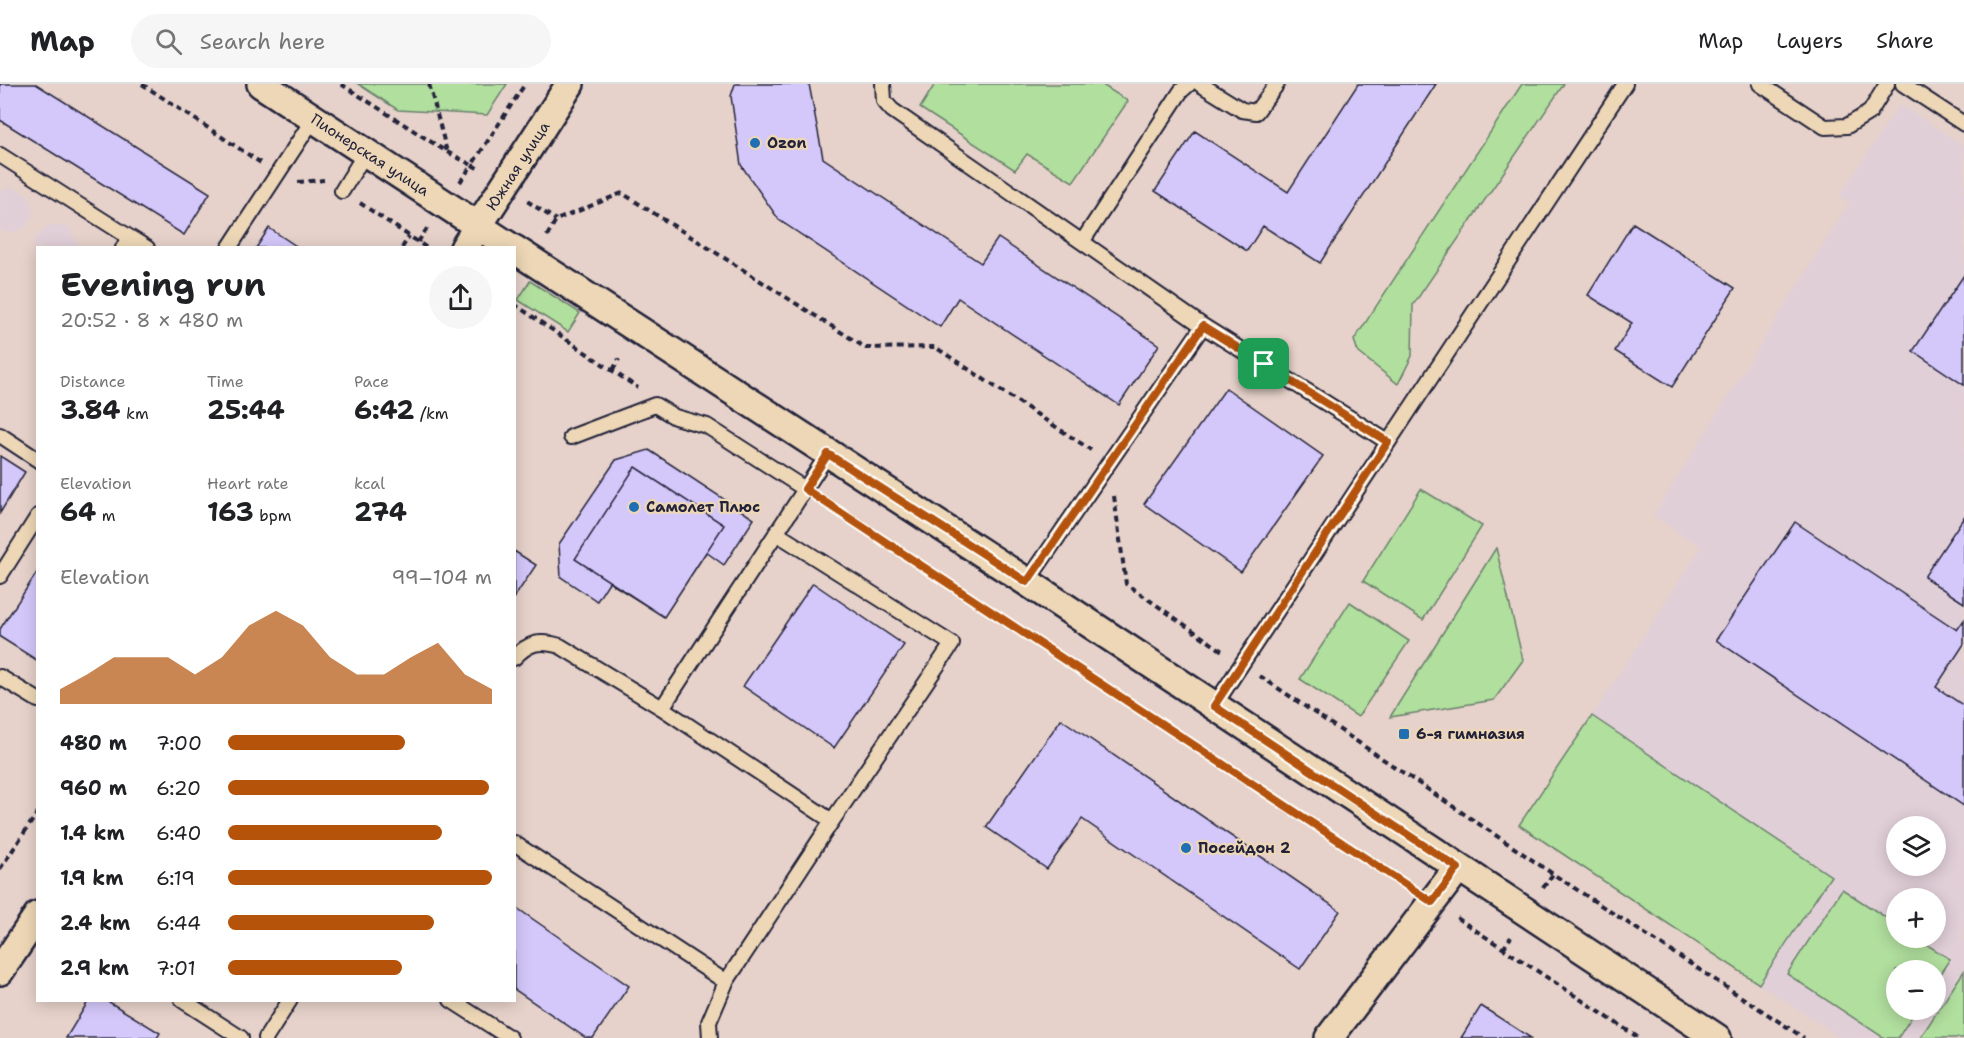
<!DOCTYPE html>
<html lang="en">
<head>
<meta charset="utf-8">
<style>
  body { margin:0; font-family:"Shantell Sans",sans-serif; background:#f6f6f6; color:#202124; height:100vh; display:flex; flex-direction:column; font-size:22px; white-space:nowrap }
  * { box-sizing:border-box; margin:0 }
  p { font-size:20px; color:#757577 }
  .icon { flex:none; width:33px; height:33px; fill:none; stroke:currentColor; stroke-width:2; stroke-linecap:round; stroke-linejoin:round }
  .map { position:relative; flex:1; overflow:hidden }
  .side { position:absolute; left:36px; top:162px; width:480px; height:756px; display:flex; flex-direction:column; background:#fff; border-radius:0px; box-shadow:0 3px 15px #0003 }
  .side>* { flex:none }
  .fabs { position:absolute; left:1886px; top:732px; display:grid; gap:12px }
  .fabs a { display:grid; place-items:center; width:60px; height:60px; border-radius:50%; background:#fff; box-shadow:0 3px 15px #0003; font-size:30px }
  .pin { position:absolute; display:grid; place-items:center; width:51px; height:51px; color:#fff; margin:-26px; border-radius:12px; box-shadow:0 3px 9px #0006 }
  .round { display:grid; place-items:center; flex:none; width:63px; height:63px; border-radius:32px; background:#f6f6f6 }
  .summary { display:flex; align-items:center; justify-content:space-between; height:102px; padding:0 24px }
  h1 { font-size:33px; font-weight:700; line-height:45px }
  .stats { display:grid; grid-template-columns:repeat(3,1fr); gap:9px; height:102px; padding:6px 24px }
  .stats div { display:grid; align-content:center }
  .stats b { font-size:26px; font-weight:700 }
  .stats small { font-size:16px; font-weight:400 }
  .stats p { font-size:16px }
  .chart { height:168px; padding:12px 24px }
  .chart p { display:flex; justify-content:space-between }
  .chart svg { width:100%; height:108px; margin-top:6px; fill:#b45309; opacity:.7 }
  ul { padding:0 24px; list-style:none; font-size:20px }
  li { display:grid; grid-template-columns:96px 72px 1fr; align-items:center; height:45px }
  li i { height:15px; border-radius:8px; background:#b45309 }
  header { display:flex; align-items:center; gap:36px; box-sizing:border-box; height:84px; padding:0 30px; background:#fff; border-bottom:2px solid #e0e0e0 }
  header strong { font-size:28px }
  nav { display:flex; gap:33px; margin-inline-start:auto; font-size:21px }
  .search { width:420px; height:54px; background:#f6f6f6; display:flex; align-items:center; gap:15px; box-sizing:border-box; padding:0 21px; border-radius:33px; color:#757577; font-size:22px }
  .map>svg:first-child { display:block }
</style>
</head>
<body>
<header>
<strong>Map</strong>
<div class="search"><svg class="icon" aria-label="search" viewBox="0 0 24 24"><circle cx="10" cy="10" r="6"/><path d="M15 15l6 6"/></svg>Search here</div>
<nav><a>Map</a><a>Layers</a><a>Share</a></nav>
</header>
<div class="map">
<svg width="1964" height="954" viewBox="0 0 1964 954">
  <rect width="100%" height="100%" fill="#e6d2ca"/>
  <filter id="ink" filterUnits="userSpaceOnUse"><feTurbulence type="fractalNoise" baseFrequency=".0167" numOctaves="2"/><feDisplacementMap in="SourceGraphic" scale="12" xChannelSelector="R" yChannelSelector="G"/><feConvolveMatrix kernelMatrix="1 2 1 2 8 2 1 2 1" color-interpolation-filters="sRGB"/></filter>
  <g filter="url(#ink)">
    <path fill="#e1cfd8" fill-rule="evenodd" d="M1900,20l64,42v892h-123l-156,-102 73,-109 -166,-111 109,-169 -48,-31 196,-313 -10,-7zM1896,742h39v40h-39zM1896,814h39v40h-39zM1896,886h39v40h-39z
      M12,103l13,6 5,5 3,15 -7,14 -14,6 -12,-2v-41z
      M51,141l14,1 6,4 8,17 -41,1 -1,13 -3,-7 1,-15 9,-11z"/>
    <path fill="#b1df9e" stroke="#6a806c" stroke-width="1.5" d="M358,0h149l-20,31 -89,-5z
      M935,0h166l27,17 -55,81 -46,-28 -12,16 -95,-62z
      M1522,0h42l-151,221 -1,51 -14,28 -40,-32 -4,-12z
      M530,197l50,32 -12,19 -50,-32z
      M1421,405l61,37 -59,94 -60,-39z
      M1496,464l27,112 -29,40 -104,17z
      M1350,518l59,39 -51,76 -58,-38z
      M1592,632l239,160 -72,108 -240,-159z
      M1842,805l54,35v14h20l34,21 -15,22v-11h-39v40h20l-18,28h-14l-97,-64z
      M1964,887v67h-44z"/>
    <path fill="#d4c8fa" stroke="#22223b" stroke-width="1.5" d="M0,0h36l174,109 -26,42 -184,-115z
      M735,0h74l14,74 158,105 17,-25 161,107 -40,60 -161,-107 -18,29 -161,-107 -38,-55 -10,-69z
      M1358,0h78l-116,179 -57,-37 -16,25 -92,-60 40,-60 93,61z
      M1633,139l102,65 -63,99 -57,-36 17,-28 -44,-28z
      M269,144l30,20h-43z
      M1964,191v110l-51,-34z
      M1226,304l97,68 -82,116 -97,-68z
      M649,366l105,69 -30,46 -18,-13 -42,65 -55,-35 -12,19 -36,-24 -2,-33 57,-84z
      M0,372l25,16 -25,41z
      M635,383l89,58 -60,92 -89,-58z
      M1964,433v86l-40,-26z
      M1795,438l162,108 7,-10v24l-28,43 28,19v100l-248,-166z
      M514,467l22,14 -22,33z
      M38,487v90l-38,-24v-8z
      M813,499l91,62 -70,103 -91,-62z
      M1061,635l279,192 -40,58 -218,-150 -35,50 -61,-42z
      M514,822l115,80 -36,52h-7l-72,-49z
      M89,916h17l54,33 -3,5h-91z
      M1481,922l50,32h-70z
      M1481,922l50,32h-70z"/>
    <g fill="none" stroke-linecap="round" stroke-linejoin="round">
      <defs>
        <path id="lane" d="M883,0l1,17 8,9 311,216 -176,256
          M1200,0l42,26 14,2 21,-28
          M1760,0l65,43 22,-1 23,-14 17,-28
          M1903,0l61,40
          M0,71l129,82 -6,11
          M342,107l24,-39
          M129,153l18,11
          M1082,158l99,-151 8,-7
          M229,164l85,-130
          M1203,242l185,116
          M0,351l38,25
          M571,353l84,-32 20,12 32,9 98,63
          M776,449l176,111 -120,177
          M0,492l38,-60
          M514,574c15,-16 26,-18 46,-12l102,62 166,-254
          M0,593l38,23
          M1214,622l411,-622
          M514,759l212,139 106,-161 -170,-113
          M182,916l59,38
          M451,916l59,38
          M266,954l24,-38
          M710,954l-1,-16 17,-40"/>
        <path id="street" d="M261,0l251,164
          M464,164l106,-164
          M514,165l513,333 690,456
          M0,887l38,-56
          M1329,954l129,-170"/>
      </defs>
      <use href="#lane" stroke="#22223b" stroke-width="18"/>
      <use href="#street" stroke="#22223b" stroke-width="32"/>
      <path stroke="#22223b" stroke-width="4" stroke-dasharray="6 4.5" stroke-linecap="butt" d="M142,0l119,79
        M341,0l106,68 25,13 53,-81
        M429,0l18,68
        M298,98l26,-2
        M460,98l12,-17 9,5
        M527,117l29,19
        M360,119l67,45
        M547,152l9,-16 66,-27 244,155 69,-1 156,103
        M418,158l10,-15
        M402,164l7,-12
        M514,220l124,84
        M613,286l6,-11
        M1114,412l12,88 98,68
        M823,416l585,386
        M1260,592l293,198 251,164
        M0,785l38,-57
        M1543,804l10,-14
        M1457,834l182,120
        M1503,865l8,-12"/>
      <use href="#lane" stroke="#edd7b6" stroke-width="14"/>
      <use href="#street" stroke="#edd7b6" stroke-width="27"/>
    </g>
  </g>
  <g fill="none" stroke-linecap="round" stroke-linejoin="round" filter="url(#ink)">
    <defs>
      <path id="route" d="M1203,242l185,116 -174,264 244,162 -26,34 -627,-413 23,-35 199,128z"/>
    </defs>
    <use href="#route" stroke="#fff" stroke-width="12"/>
    <use href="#route" stroke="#b45309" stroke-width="8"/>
  </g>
  <g fill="#1f6fb2" stroke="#edd7b6" stroke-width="2">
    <circle cx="755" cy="59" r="6"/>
    <circle cx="634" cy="423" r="6"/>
    <rect x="1398" y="644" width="12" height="12" rx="3"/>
    <circle cx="1186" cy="764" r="6"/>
  </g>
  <g text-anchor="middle" stroke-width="4.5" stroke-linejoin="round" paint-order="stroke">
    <g font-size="15" font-weight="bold" fill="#22223b" stroke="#edd7b6" text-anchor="start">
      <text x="767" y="64">Ozon</text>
      <text x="646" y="428">Самолет Плюс</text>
      <text x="1416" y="655">6-я гимназия</text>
      <text x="1198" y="769">Посейдон 2</text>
    </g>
    <g font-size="15" fill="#22223b" stroke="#edd7b6">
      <text transform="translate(370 71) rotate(33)" y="5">Пионерская улица</text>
      <text transform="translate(518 82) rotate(-57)" y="5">Южная улица</text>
    </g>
  </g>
</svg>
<div class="fabs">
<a><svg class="icon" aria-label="layers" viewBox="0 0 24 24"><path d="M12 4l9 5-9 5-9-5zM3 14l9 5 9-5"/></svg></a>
<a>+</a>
<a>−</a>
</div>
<div class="pin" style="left:1264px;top:280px;background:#1e9e55"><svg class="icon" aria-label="arrive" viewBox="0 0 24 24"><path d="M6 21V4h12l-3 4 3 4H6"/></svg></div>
<section class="side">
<div class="summary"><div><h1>Evening run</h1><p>20:52 · 8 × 480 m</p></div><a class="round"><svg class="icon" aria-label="share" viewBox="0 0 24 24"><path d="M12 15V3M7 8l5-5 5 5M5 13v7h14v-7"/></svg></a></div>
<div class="stats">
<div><p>Distance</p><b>3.84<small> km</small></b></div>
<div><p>Time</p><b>25:44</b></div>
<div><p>Pace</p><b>6:42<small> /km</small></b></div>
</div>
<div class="stats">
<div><p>Elevation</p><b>64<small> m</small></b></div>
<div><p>Heart rate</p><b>163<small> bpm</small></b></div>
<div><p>kcal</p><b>274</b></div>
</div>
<div class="chart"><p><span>Elevation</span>99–104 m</p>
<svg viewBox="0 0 160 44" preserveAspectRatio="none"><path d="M0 44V38L10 32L20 25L30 25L40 25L50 32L60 25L70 12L80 6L90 12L100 25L110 32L120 32L130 25L140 19L150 32L160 38V44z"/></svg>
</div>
<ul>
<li><b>480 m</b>7:00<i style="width:67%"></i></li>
<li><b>960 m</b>6:20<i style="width:99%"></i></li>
<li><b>1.4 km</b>6:40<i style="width:81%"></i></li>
<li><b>1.9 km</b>6:19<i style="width:100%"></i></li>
<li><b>2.4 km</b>6:44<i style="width:78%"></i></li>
<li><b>2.9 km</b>7:01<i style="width:66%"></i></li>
</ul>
</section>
</div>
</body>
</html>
